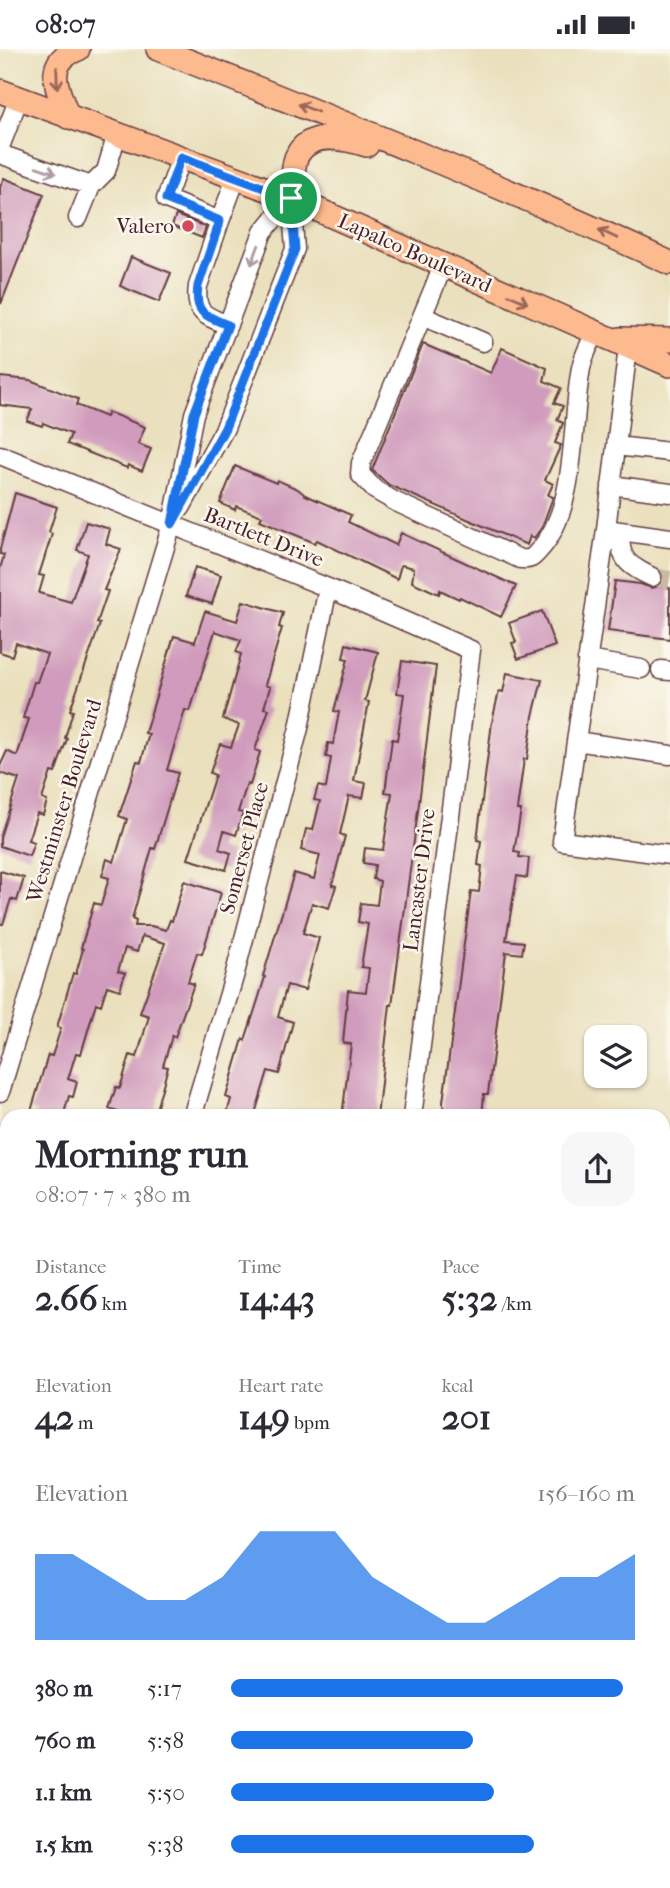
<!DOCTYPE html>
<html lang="en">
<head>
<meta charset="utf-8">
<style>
  body { margin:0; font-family:"IM FELL French Canon",serif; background:#f7f7f7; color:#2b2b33; height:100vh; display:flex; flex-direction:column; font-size:26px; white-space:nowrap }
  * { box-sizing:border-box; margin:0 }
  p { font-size:23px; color:#7c7c81 }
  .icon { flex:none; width:38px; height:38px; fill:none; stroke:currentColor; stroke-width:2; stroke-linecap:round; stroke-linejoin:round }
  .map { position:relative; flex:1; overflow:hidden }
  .side { position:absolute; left:0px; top:1060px; width:670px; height:779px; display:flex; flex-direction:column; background:#fff; border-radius:21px 21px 0 0; box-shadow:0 2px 5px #0004 }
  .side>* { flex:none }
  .tools { position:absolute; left:584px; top:976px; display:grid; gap:14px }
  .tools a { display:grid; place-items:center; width:63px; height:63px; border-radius:14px; background:#fff; box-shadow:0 2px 5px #0004; font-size:35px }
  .pin { position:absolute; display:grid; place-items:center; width:60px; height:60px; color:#fff; margin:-30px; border:4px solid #fff; border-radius:50%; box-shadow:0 2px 7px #0007 }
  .round { display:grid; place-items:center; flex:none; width:74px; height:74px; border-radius:21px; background:#f7f7f7 }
  .head { display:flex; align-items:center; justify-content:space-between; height:119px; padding:0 35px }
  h1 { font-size:38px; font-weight:700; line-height:52px }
  .metrics { display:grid; grid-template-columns:repeat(3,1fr); gap:10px; height:119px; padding:7px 35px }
  .metrics div { display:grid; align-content:center }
  .metrics b { font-size:35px; font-weight:700 }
  .metrics small { font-size:19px; font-weight:400 }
  .metrics p { font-size:19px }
  .chart { height:196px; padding:14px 35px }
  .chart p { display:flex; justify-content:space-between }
  .chart svg { width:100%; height:126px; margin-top:7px; fill:#1a73e8; opacity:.7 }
  ul { padding:0 35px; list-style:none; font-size:23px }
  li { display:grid; grid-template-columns:112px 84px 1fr; align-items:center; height:52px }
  li i { height:18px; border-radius:9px; background:#1a73e8 }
  .status { display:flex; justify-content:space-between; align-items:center; height:49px; padding:0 35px; background:#fff; direction:ltr }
  .status svg { height:19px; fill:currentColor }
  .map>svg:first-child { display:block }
</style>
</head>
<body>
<div class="status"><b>08:07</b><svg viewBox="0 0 49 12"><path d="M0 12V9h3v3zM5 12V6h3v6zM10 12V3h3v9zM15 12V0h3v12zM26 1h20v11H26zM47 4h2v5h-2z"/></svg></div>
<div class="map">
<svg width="670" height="1839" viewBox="0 0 670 1839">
  <rect width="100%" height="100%" fill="#fbf7ec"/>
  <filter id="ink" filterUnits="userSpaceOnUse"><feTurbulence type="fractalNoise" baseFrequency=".0143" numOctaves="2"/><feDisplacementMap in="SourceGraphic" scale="14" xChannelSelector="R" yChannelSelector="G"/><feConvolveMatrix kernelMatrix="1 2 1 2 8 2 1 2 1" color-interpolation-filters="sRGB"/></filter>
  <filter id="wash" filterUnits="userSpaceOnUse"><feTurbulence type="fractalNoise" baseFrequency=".00686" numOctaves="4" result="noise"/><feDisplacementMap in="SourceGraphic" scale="28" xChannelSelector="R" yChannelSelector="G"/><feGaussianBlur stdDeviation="1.57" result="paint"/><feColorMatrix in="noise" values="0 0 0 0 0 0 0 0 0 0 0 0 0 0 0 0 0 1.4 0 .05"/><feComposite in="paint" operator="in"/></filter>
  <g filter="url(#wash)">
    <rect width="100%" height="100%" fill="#eae0bd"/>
    <g id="blocks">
      <path fill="#d09bbc" d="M4,129l40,16 -43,110 -1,-117z
        M176,166l30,12 -4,11 -30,-12z
        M131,208l40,16 -12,29 -39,-16z
        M423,295l68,29 11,-25 45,20 -3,13 17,7 -7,15 9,3 -6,14 6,3 -8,20 6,2 -16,35 8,4 -5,11 5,2 -11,30 -8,11 -4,-2 -3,9 -138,-60 -17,-15z
        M0,328l30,3 48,19 -2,6 30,12 2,-5 37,15 -7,17 13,5 -9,22 -14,-6 -1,3 -60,-24 4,-10 -28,-11 -1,3 -15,-5 5,-12 -32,-4z
        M235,417l41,17 1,-3 21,9 7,6 46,20 -3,7 48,23 5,-12 115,53 -15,31 -41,-20 -1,2 -19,-9 -1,4 -27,-12 2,-14 -13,-3 -4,14 -80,-39 -2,3 -55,-23 2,-4 -26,-10 -1,4 -15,-7z
        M15,444l42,14 -8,25 3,2 -13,41 5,1 -5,17 32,9 17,-48 -11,-4 9,-28 24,7 -4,15 15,5 -17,41 4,1 -11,32 3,1 -30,86 3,1 -8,27 2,1 -12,34 -4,-1 -9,27 5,2 -4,14 -6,-2 -9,27 6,2 -5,14 -29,-10v-9l19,-58 -19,-6v-7l7,-15 10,5 12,-37 -6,-1 11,-36h3l10,-28 -31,-11 -4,13 -12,-4v-83l4,-14 -4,-1v-5z
        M195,518l26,8 -9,29 -26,-8z
        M615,532l25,3 12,4 7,-2 11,2v51l-62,-8z
        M243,552l40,12 -4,14 3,1 -17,57 5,2 -6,21 5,1 -14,41 5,2 -10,33 -3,-1 -9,28 5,1 -7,22 -12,-4 -5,18 12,4 -5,17 -38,-11 27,-84 -5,-2 7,-21 3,-8 11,3 8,-22 -16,-6 18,-65 -5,-2 5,-12 -26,-9 -25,80 -5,-1 -18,60 11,3 -23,76 -3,-1 -20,71 4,2 -1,5h16l15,4 4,-10 2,1 12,-40 37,12 -19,61 -5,-1 -9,29 6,2 -19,53 -3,-1 -9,30 5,1 -14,50h-22l-23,-8 7,-22 4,1 10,-33 7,2 12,-41 -9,-3 25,-70 -23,-7 -5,16 -12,-4 -7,23 7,2 -5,17 -13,-4 -6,19 -5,-2 -15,51 -5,-1 -8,26 9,3 -4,15 -4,-1 -6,21h-29l2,-5 -5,-1 17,-56 4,1 9,-28 -4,-1 16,-54 3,1 7,-25 -2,-1 13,-45 7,2 8,-27 -7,-2 5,-17 7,3 13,-43 -8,-3 18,-55 4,1 8,-28 -4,-1 29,-97 21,6 10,-31 32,10z
        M542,562l13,35 -37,13 -6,-16 4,-1 -7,-19z
        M346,595l32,8 -13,49 4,1 -15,79 12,2 -3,15 -14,-2 -9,38 5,2 -13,49 4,1 -7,22 -17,-5 -9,30 16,5 -14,52 -18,-5 -9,32 15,5 -14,52 -11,-3 -14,46h-28l5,-18 -5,-2 17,-58 2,1 13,-40 7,-23 -2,-1 31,-103 20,6 6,-24 -19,-5 5,-21 7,1 7,-29 -6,-1 4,-14 8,2 5,-30 -5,-1 2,-14 5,1 6,-32 -5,-1 14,-52 -5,-1z
        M402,612l34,5 -17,137 -27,202h-2l-13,112h-35l9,-73 -8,-1 5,-53 18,2 3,-24 -8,-1 7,-43 -10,-2 3,-19 16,2 3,-24 -7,-2 2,-14 -12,-2 2,-15 18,2 9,-57 -7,-1 7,-53 5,1 7,-46 -7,-1z
        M507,624l35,7 -9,36 -6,43h-3l-7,51h4l-7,42 6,1 -1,4 10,1 -2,20 -10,-2 -11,64 18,2 -2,12 -16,-2 -18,142h-4l-2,23h-38l-1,-15 28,-211 8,1 3,-26 -4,-1 3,-24 -4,-1 15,-118 7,-31 4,1z
        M0,822l24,7 -7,23 -6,-2 -8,25h-3z"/>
    </g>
  </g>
  <g filter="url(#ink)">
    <use href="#blocks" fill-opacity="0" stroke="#623c41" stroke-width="2"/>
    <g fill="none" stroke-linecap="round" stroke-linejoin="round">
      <path stroke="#cab9a0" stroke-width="18" stroke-dasharray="18 9" stroke-linecap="butt" d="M652,528l18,3"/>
      <defs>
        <path id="minor" d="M0,98l19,-49
          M0,105l91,32
          M181,109l-15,41 54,22 16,-43
          M78,169l13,-32 15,-15 11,-37
          M220,172l-22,65c-4,28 8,30 30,39
          M443,217l-82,197 -1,11 15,16 21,12 124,57c3,0 7,1 11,-1 4,-2 8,-8 11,-11 36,-43 29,-127 39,-179 2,-12 9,-24 14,-35
          M422,267l61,26
          M628,298l-22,182 -44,312 108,14
          M616,397l54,6
          M0,406l328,133 143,62 -59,467
          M611,436l59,8
          M181,459l44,-80 70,-179 -4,-51
          M606,480l64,9
          M620,482c-1,29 8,34 32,46
          M587,611l54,9
          M661,621l9,1
          M576,692l94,14
          M0,1043l172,-568 22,-110 69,-182 28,-34
          M192,1068l42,-140 65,-249 29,-140
          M0,1378l7,2
          M0,1613l7,2
          M663,1767l7,1
          M30,1839l2,-7
          M222,1839l2,-7"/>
        <path id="major" d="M158,0c172,68 344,136 512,214
          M0,42l291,107 379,167
          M68,68c-10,-27 -26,-54 10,-68
          M291,149c2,-12 1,-28 5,-40 12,-29 49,-20 71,-13
          M620,290l50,1"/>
      </defs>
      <use href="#minor" stroke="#623c41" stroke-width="21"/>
      <use href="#major" stroke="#623c41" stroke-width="26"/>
      <use href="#minor" stroke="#fff" stroke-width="18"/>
      <use href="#major" stroke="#fcba8e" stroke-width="23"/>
    </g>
    <defs><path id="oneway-shaft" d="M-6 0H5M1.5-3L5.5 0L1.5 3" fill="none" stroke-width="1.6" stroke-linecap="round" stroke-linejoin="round" transform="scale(1.75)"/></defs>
    <g stroke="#9a6558">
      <use href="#oneway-shaft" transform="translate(57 29) rotate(88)"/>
      <use href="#oneway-shaft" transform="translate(308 59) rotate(-158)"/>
      <use href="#oneway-shaft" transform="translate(608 185) rotate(-155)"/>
      <use href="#oneway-shaft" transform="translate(518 250) rotate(24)"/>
    </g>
    <g stroke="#ae9aa0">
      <use href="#oneway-shaft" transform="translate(46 121) rotate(19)"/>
      <use href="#oneway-shaft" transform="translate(255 206) rotate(111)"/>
    </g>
  </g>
  <g fill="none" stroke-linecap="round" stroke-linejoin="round" filter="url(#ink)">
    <defs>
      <path id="route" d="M181,108l110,41 4,51 -70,179 -53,96 22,-110 34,-89c-22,-9 -34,-11 -30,-39l22,-65 -54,-22z"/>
    </defs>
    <use href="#route" stroke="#fff" stroke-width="14"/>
    <use href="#route" stroke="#1a73e8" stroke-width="9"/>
  </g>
  <circle fill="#d1495b" stroke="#fbf7ec" stroke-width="2.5" cx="188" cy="177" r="7"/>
  <g text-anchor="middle" stroke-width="5" stroke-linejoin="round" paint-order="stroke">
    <g font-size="21" fill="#4a1f2b" stroke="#fbf7ec" text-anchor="end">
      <text x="174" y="184">Valero</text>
    </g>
    <g font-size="21" fill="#4a1f2b" stroke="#fbf7ec">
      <text transform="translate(415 204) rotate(24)" y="7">Lapalco Boulevard</text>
      <text transform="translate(264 488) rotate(22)" y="7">Bartlett Drive</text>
      <text transform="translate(64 752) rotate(-73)" y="7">Westminster Boulevard</text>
      <text transform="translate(244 799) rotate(-75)" y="7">Somerset Place</text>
      <text transform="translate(419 831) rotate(-83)" y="7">Lancaster Drive</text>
    </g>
  </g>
</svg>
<div class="tools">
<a><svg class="icon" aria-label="layers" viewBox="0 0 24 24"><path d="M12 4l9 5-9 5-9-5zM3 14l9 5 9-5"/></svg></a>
</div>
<div class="pin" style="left:291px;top:149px;background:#1e9e55"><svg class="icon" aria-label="arrive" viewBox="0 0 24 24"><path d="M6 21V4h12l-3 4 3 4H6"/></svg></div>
<section class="side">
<div class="head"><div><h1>Morning run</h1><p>08:07 · 7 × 380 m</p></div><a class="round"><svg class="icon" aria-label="share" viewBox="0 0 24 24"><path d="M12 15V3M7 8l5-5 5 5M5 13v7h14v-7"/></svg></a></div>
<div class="metrics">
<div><p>Distance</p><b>2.66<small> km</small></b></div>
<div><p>Time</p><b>14:43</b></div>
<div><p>Pace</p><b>5:32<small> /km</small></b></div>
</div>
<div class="metrics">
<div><p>Elevation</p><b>42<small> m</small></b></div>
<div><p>Heart rate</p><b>149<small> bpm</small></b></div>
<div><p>kcal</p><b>201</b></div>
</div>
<div class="chart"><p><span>Elevation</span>156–160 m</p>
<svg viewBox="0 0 160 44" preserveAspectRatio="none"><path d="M0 44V14L10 14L20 22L30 30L40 30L50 22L60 6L70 6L80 6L90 22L100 30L110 38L120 38L130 30L140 22L150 22L160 14V44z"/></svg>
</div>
<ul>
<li><b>380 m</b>5:17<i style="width:97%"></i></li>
<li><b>760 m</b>5:58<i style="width:60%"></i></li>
<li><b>1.1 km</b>5:50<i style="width:65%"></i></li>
<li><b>1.5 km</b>5:38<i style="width:75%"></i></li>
</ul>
</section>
</div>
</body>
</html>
